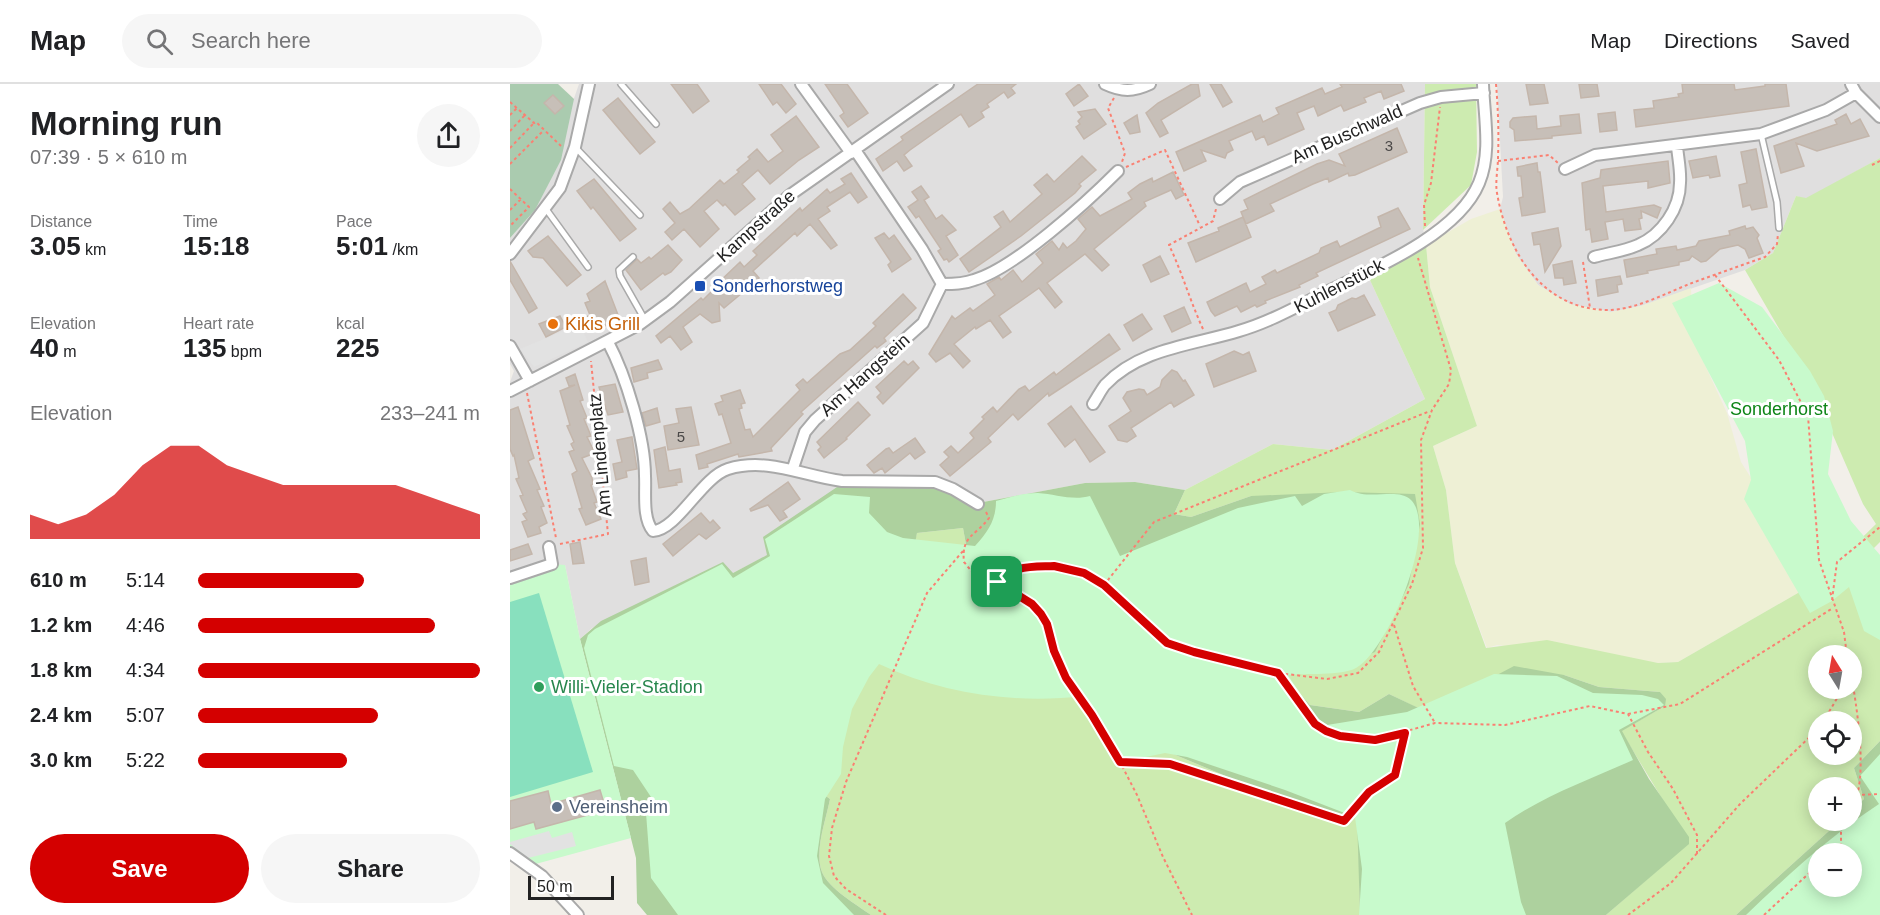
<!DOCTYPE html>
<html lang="en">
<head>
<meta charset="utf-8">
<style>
  body { margin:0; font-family:Helvetica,sans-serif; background:#f6f6f6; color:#202124; height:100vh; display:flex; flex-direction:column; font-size:22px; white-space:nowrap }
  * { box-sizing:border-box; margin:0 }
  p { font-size:20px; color:#757577 }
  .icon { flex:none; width:33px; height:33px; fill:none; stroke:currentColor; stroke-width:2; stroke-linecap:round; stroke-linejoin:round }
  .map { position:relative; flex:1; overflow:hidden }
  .panel { display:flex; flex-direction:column; background:#fff; width:510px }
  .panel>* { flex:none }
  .needle { width:39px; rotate:349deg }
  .tools { position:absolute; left:1298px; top:561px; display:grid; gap:12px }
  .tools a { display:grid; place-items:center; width:54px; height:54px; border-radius:50%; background:#fff; box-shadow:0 3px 15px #0003; font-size:30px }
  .scale { position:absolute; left:18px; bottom:15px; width:86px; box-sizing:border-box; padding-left:6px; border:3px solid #222; border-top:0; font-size:16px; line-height:21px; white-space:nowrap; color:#222; -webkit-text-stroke:4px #fff; paint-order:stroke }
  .pin { position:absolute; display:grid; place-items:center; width:51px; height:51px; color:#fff; margin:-26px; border-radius:12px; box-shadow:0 3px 9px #0006 }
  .round { display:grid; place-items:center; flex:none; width:63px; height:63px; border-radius:32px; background:#f6f6f6 }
  .overview { display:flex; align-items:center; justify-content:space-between; height:102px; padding:0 30px }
  h1 { font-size:33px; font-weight:800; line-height:45px }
  .metrics { display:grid; grid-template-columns:repeat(3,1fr); gap:9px; height:102px; padding:6px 30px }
  .metrics div { display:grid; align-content:center }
  .metrics b { font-size:26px; font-weight:800 }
  .metrics small { font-size:16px; font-weight:400 }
  .metrics p { font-size:16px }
  .chart { height:168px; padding:12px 30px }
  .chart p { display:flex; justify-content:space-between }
  .chart svg { width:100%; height:108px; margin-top:6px; fill:#d40000; opacity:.7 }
  .button { display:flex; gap:12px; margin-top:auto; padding:12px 30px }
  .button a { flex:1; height:69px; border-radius:36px; background:#d40000; color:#fff; font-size:24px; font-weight:800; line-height:69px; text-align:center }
  .button a+a { background:#f6f6f6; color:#202124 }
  ul { padding:0 30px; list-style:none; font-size:20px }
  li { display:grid; grid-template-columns:96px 72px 1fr; align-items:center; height:45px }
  li i { height:15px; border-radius:8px; background:#d40000 }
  header { display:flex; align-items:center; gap:36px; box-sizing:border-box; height:84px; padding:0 30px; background:#fff; border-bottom:2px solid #e0e0e0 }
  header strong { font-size:28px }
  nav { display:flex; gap:33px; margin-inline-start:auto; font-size:21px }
  .search { width:420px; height:54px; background:#f6f6f6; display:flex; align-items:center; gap:15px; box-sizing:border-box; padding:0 21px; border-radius:33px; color:#757577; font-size:22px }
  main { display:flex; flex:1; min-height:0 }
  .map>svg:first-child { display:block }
</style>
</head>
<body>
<header>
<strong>Map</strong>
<div class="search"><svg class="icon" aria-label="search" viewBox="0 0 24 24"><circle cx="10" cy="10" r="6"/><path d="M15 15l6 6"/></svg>Search here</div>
<nav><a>Map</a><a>Directions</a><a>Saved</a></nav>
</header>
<main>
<section class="panel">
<div class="overview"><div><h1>Morning run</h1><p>07:39 · 5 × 610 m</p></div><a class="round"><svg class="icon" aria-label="share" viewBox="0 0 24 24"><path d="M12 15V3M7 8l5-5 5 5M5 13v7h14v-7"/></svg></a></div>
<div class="metrics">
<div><p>Distance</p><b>3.05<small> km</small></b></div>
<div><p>Time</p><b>15:18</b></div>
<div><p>Pace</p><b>5:01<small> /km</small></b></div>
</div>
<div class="metrics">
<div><p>Elevation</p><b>40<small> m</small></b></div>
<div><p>Heart rate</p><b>135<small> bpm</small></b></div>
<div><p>kcal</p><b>225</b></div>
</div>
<div class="chart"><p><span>Elevation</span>233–241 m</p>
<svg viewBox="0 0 160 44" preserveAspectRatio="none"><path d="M0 44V34L10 38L20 34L30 26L40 14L50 6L60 6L70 14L80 18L90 22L100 22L110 22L120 22L130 22L140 26L150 30L160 34V44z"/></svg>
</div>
<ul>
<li><b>610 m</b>5:14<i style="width:59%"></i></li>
<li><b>1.2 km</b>4:46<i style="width:84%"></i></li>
<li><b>1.8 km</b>4:34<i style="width:100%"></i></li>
<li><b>2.4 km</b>5:07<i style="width:64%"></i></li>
<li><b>3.0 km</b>5:22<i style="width:53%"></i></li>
</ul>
<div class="button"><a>Save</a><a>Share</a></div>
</section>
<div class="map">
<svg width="1370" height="831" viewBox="0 0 1370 831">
  <rect width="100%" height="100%" fill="#f2efe9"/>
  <path fill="#e0dfdf" d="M69,0h846l-2,145 3,16 -57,33 56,121 -93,51 -59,-6 -88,46 -50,-8 -50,1 -107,20 -135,-20 -75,72 -35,18 -141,55 -12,11 -15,-74 -55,11v-194l4,-11 -4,-7v-126l25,-28z
    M987,0h383v74l-74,41 -10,-3 -23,57 -28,17 -104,36 -30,6 -41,-8 -32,-19 -22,-31 -16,-45 3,-12z"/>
  <path fill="#eef0d5" d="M990,125l16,45 22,31 32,19 41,8 30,-6 50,-18 2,51 34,74 14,49 76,120 -139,80 -20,1 -161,-18 -10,3 -32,-85 -9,-73 -13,-44 44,-20 -47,-139 -4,-42 45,-26z"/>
  <path fill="#cdebb0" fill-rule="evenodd" d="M915,0h51l1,68 -6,33 -48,45z
    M1370,74v384l-20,20 20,59v120l-26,27 10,31 -13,12v-23h-33v32l22,1 -104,94h-130l83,-72 -68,-112 44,-25 -5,-14 -61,-5 -35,-12 -138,37 -37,-18 -30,18 -49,-7 -28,-30 -31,-179 -60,21 -17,-3 11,-24 88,-46 59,6 93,-51 -56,-121 57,-33 4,42 47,139 -44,20 13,44 9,73 31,85 61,-8 111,23 20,-1 139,-80 59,-58 -13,-20 -54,-124 -64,-110 28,-17 23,-57 10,2zM1308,572h33v32h-33zM1308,638h33v32h-33z
    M453,444l4,22 199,201 167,70 25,-5 2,99h-489c-14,-10 -43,-27 -49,-43 -8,-21 4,-52 8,-73l-31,-22 112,-220 6,-24z"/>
  <path fill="#add19e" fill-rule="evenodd" d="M625,398l50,8 -11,24 17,3 60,-21 93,-4 71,2 5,30 -11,60 -34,68 -38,16 -39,-4 -15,11 27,30 49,7 30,-18 38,18 87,-46 50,9 35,12 61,5 6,7 -1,7 -43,25 27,48 40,58v7l-83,71h-246l-3,-99 -24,5 -167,-70 -93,-73 -106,-128 -4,-22 -46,5 -17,89 -101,155 31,22c-4,21 -16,52 -8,73 6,16 35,33 49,43h-224l-10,-12 -1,-45 -56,-219 21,-18 122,-59 10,11 34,-18 -4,-18 80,-54h91l44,20 107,-20z
    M1370,657v174h-144l104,-94 11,-1v-9l13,-12 -10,-31zM1308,770h33v32h-33z"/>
  <path fill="#aacbaf" d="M0,0h48l16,15 -13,61 -26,50 -25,28z"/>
  <path fill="#c8facc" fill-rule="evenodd" d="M1209,199l43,24 48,64 14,25 9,35 -5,43 23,47 29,34v85l-16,-9 -15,-44 -17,14 -22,12 -66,-114 7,-19 -6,-39 -73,-138z
    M840,406c20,11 48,-3 61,10 28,28 -23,151 -55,168 -15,8 -51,5 -68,7l28,42 11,8 80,-13 87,-38 63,2 36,17 49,2 16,4 6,6 -45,25 14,30c-44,20 -88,35 -128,63l16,79 5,13h-167l3,-46 -7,-52 -70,-27 -98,-33 -22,-4 -39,8 -42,-65c-70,8 -141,-2 -205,-32l-10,13 -17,32 -9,38 -2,27 -16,25 -8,57 6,27 31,32h-176l-27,-37 -5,-65 5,-16 -18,-27 -19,-4 -30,-118 4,-13 7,-6 127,-65 11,14 37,-22 -5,-17 69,-45 36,3 -1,16 18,19 16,6 72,8c13,-14 21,-26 21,-45 14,-4 27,-8 42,-8 17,1 35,8 52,3l30,60 118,-48 57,-12 7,10 22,-12z
    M43,480l12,1 15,74 51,199 -99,27 -22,-15v-270z
    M1370,670v161h-134c42,-40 84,-79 133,-111l-19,-28zM1308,770h33v32h-33z"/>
  <path fill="#88e0be" d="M29,509l54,179 -83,25v-195z"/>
  <path fill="#e2e2e2" d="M70,240l8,18 -54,25 -14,-18z
    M39,747l3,7 20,-6 4,14 -48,12 -18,-14v-2z"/>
  <path fill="#c7bfb8" stroke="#c4b6ab" stroke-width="1.5" d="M161,0h26l12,17 -16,12z
    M249,0h22l15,20 -10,9 -9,-11 -4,3z
    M315,0h22l21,29 -20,14 -8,-11 4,-3 -2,-4z
    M468,0h38l-5,4 4,5 -7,5 -4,-6 -17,12 2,3 -8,5 3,5 -15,10 -8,-13 -51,36 -6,5 8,11 -8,5 -7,-10 -14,10 -7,-12 27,-19 -2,-3z
    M569,0l9,12 -14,10 -8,-12z
    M682,0h6l2,12 -39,24 7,13 -8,4 -14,-24 12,-10z
    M700,0h11l11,18 -9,5z
    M830,0h61l3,7 -20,8 -3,-8 -17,7 2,4 -22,9 -3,-6 -23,11 -4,-10 -17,7 7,16 -36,16 -4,-9 -8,4 -4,-9 -23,10 4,9 -6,3 -2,5 -24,-8 5,11 -22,10 -8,-19 84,-37 3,7 16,-8 -3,-6 46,-20 3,6 17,-7z
    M1016,0h18l4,19 -18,2z
    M1069,0h18l2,12 -18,2z
    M1172,0h52l1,6 30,-4v-2h21l3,22 -153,21 -2,-17 20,-2 -1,-7 26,-4 -1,-3 5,-1z
    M43,11l11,11 -9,8 -11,-11z
    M108,14l37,44 -15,12 -37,-44z
    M585,25l11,15 -22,15 -8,-12 4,-3 -2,-3 4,-4 -4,-5z
    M1105,28l2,18 -17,2 -2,-18z
    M1069,30l2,19 -29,3v2l-37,3 -1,-11 -4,-3v-5l3,-4 23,-2 1,13 24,-3 -1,-10z
    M1336,30l5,10 9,-5 9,17 -52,15 -21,-8 8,23 -23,7 -7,-27 63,-22 -2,-4z
    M627,31l3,17 -10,2 -6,-11z
    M286,32l23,31 -20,13 -29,24 -12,-14 -16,14 13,15 -20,16 -10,-11 -2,2 -6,-6 -13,11 15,18 -19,18 -16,-18 -12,11 -7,-8 10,-9 -12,-14 7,-7 10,12 9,-5 31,-29 4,4 15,-12 -2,-2 13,-11 -2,-2 9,-8 11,13 15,-11 -12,-16z
    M887,44l10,24 -52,23 -6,1 -1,-3 -19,9 -1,-4 -15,6 -43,20 4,7 -28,13 -5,-12 7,-3 -4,-9 73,-36 12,-4 16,6 -6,-12z
    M1246,65l11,58 -15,3 -2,-5 -7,2 -4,-22 8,-2 -6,-31z
    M572,72l14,14 -17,14 2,2 -6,7 -54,43 -52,36 -9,-13 41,-32 -7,-10 9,-6 7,11 32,-28 -8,-9 13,-11 7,8z
    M1206,72l4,20 -10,2 -1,-3 -16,3 -4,-17z
    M1158,77l2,22 -22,5v-7l-45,5 3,26 48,-7 7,3 -4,10 -16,-7 1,7 -3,1 2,10 -16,2 -2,-12 -18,3 3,17 -16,3 -2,-13 -4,1 -1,-10 -3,-37 18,-5 1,-8 6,-1z
    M1027,79l1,9h2l5,40 -23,4 -3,-18 4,-1 -2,-21h-3l-1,-9z
    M663,88l11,23 -8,4 -5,-9 -27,12 2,4 -52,43 15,16 -7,6 -17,-17 -38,29 15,19 -7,6 -16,-20 -40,28 12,16 -8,6 -13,-18 -14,9 -1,-2 -21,17 16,17 -7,7 -13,-15 -14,9 -7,-8 23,-38 3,3 15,-11 3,3 22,-16 -8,-11 12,-7 2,3 12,-10 9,12 21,-19 -7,-9 16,-13 7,9 4,-7 4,5 9,-7 10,-12 -8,-10 14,-12 8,9 32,-17 -4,-6 12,-9 12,-6 1,4z
    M341,89l16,24 -9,6 -8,-11 -23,15 3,4 -12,8 19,26 -6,4 -21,-25 -13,12 -2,-3 -42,38 6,7 -11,10 -24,20 -5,-5 1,18 -8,2 -12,-9 -17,13 9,15 -11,8 -11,-14 -9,7 -5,-7 45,-38 2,2 7,-7 5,-4 -1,-2 26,-25 4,5 13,-12 -4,-4 47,-43 2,3 25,-22 3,4 15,-9 -4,-5z
    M84,95l42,50 -16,12 -27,-34 -2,2 -14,-18z
    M411,102l8,11 -5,3 12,19 6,-4 14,15 -10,6 12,19 -9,7 -2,-3 -3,1 -6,-9 3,-2 -22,-33 -3,2 -8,-11 10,-7 -6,-8z
    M888,124l12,21 -94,44 2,3 -19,9 1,2 -35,14 1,2 -9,4 -2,-2 -14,7 -4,-6 -22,10 -4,-5 -4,-9 39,-19 4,9 16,-8 -4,-7 13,-7 2,3 42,-20 2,-5 16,-7 3,6 41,-20 -3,-10z
    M733,133l8,20 -55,25 -8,-19 31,-12 -1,-3z
    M1235,142l1,3 7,-2 6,8 -2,3 6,15 -14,5 -4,-9 -7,-4 -18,4 -14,12 -5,1 -9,-6 -3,4 -10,2v3l-32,6 1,2 -21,4 -3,-17 33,-6 -1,-5 20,-3 1,4 19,-4 3,-5 31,-6 -1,-4z
    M1048,144l3,18 -16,26 -5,-28 -6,1 -2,-12z
    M374,149l5,6 5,-4 17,24 -19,13 -4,-7 3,-3 -16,-24z
    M38,152l33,39 -14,11 -24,-28 -10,-1 -5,-6z
    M158,161l14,15 -11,12 -6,3 -2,-2 -22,17 -15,-20 11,-11 4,4 8,-6 2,2z
    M650,172l9,18 -18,8 -8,-17z
    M0,177l27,47 -8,5 -19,-33z
    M1062,177l4,22 -12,2 -1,-7h-8l-2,-13z
    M1110,192l2,8 -5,1 1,7 -20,4 -2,-16z
    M95,197l15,39 -28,11 -6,-14 4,-2 -5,-12 5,-2 -3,-7z
    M393,210l13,14 -32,30 2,3 -9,7 -2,-2 -74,66 2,2 -32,34 1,3 -33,6 -1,-3 -31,10 1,3 -9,2 -3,-14 35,-12 -9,-29 -3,1 -4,-11 8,-3 -2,-5 19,-6 5,13 -4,1 1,4 -3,1 6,21 5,-1 3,8 47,-47 -4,-5 7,-6 4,4 33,-29 10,-4 26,-24 -3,-3z
    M854,211l11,20 -37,16 -9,-18 7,-3 2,-5 14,-7 4,1z
    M674,223l7,16 -19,9 -8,-16z
    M632,230l10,15 -19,12 -9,-16z
    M50,232l6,11 -20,10 -7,-13z
    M599,250l11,15 -71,47 -1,-3 -30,27 -5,-6 -25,24 3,4 -41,34 -10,-11 9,-8 -5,-5 7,-6 7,7 16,-15 -4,-5 14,-14 -2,-2 11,-10 4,5 22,-23 6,-3 4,5 25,-19 2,3z
    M724,267l9,4 6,-3 7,19 -42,16 -8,-23z
    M148,276l4,9 -15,4 1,5 -14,4 -3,-14z
    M394,277l4,4 5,-4 6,7 -36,36 -6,-7 4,-4 -5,-6z
    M662,286l5,2 6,9 2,-1 9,15 -20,12 -3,-5 -40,26 5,8 -9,6 -9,-2 -9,-14 22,-15 -8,-13 4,-6 12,-3 5,1 3,5 13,-8 2,-7z
    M65,290l8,26 -3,1 7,17 -3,1 7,17 -4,1 8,16 -13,5 10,20 1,6 -2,1 6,17 -3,1 7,16 -15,6 -7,-16 3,-1 -10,-34 5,-3 -8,-19 5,-2 -3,-6 3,-2 -7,-16 3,-1 -10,-34 15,-6 -6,1 -3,-8z
    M105,300l8,28 -15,3 -9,-28z
    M348,318l12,13 -24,23 1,1 -23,19 -6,-8 3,-3 -4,-5z
    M561,322l34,46 -15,10 -15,-23 -10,8 -17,-23z
    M8,323l16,51 -6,3 12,28 -3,1 7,16 -3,1 6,16 -8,4 2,6 -13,4 -6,-15 5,-2 -4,-6 4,-2 -7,-16 3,-1 -7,-16 3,-1 -5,-23 -1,1 -3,-7v-39z
    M181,323l8,38 -31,5 -4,-24 15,-3 -3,-14z
    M147,324l3,14 -14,4 -4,-13z
    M122,353l5,32 -11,2 1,6 -11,3 -3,-16 9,-2 -5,-22z
    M405,354l10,14 -10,7 -5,-6 -25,20 -3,-5 -8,5 -7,-8 19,-16 3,-1 4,5z
    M155,363l4,24 11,-2 2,13 -6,1 1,2 -18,3 -5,-38z
    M278,398l12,17 -17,12 4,6 -7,4 -12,-16 -17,6 -1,-2z
    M191,429l9,10 3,-3 7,8 -14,11 -7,-5 -26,22 -10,-12z
    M70,458l4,21 -11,1 -3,-20z
    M18,460l4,10 -22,7v-11z
    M136,474l3,24 -14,3 -4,-24z
    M90,706l6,20 -70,19 -2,-7 -24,7v-28l38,-10 3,13z"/>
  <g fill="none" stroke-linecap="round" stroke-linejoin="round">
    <defs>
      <path id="service" d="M111,0l35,40
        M1251,50l16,68 2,26
        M66,64l64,67
        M36,125l42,58
        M123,173l-14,13 1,6 25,44"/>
      <path id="minor" d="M291,0l50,69
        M595,0c17,8 28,8 45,0
        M1341,0l5,9 24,24
        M345,66l67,99 20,35
        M1055,85l30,-14 166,-21 65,-24 30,-17
        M710,115l20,-17 180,-79 21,-6 43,-4
        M0,170l50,-66 15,-41 14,-63
        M1084,173c14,-4 31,-6 44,-12 24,-10 42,-37 42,-62 1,-12 -2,-25 -3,-37
        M432,200c11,0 22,0 32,-4 41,-12 113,-78 144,-109
        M98,258c18,34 37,96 37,134 1,16 -3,42 8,55 24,-1 49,-54 75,-62 40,-12 75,7 114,12l93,1 18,7 25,15
        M0,262l20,35
        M0,307l130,-67 30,-22 120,-107 158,-111
        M583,320c4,-6 8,-14 12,-19 35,-37 89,-40 134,-54 31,-9 59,-25 87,-39 48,-23 132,-58 153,-109 13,-31 5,-67 4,-99
        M283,384l12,-36 10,-12 108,-97 19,-39
        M0,494l42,-14 -3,-17
        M0,769l32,23 36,39"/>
    </defs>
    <use href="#service" stroke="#a9a9a9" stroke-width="8"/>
    <use href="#minor" stroke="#a9a9a9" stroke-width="14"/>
    <path stroke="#fa8072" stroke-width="2" stroke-dasharray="3 3" stroke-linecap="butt" d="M986,0c2,24 3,49 2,73 0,12 -3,25 -1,36 10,59 46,118 113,117 27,-1 56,-17 82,-27 24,-9 48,-17 73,-26l12,-13 1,-10
      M604,14l-6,10 17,45 -3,9
      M0,18l24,21 2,-1 25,24
      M0,31l7,-7
      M0,47l15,-16
      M0,64l23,-24
      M988,77l51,-6 9,8
      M0,80l34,-34
      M1362,81l8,-4
      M616,83l39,-17 35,76
      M0,105l19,18 -19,19
      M0,126l11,-11
      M915,142l-1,-21 7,-22 9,-76
      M1073,178l7,46
      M1205,191l64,85 29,56 11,144 25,72 3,24
      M693,245c-13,-28 -21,-57 -34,-84l44,-24 3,-12
      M17,309l29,145
      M476,428l3,6c-13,18 -28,17 -25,44l13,16 20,4 21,11 14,11 9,10 6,10 11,39 62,99 17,33 26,62 29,58
      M50,460l48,-10 -17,-173
      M487,498l8,-9 15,-5 34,-2 30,7 20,12 63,58 27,9 84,21 49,6 31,-6 21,-21 33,-68 11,-36 -2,-108 11,-30 17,-26 2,-14 -33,-112
      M594,501l50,-63 276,-111
      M1322,516l5,-38 43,-35
      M884,541l19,61 22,37
      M768,589l37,51 11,7 14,5 35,4 60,-17 70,2 85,-19 38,8 20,38 25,37 24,46v21
      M1341,590c5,28 19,111 0,133
      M1118,630l52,-10 153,-96
      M1313,638l16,-27 2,-7
      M611,678l49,2 174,57 25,-29 26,-17 10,-42
      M1346,711l24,-1
      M1320,770l11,-10v-24
      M376,831l-40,-26 -12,-13 -5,-20 3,-28 14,-46 81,-189 36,-42
      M1118,831l43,-32 69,-79 78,-75
      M1254,831l54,-50"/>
    <use href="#service" stroke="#fff" stroke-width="5"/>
    <use href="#minor" stroke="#fff" stroke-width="10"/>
  </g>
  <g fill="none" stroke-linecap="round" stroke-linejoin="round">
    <defs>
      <path id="route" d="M544,482l30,7 20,12 63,58 27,9 84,21 37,51 11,7 14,5 35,4 30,-7 -10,42 -26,17 -25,29 -174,-57 -50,-2 -28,-47 -26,-37 -12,-27 -7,-27 -6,-10 -9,-10 -35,-22c15,-17 35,-15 57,-16z"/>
    </defs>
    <use href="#route" stroke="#fff" stroke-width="12"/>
    <use href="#route" stroke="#d40000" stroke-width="8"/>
  </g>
  <rect fill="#1a4fb4" stroke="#fff" stroke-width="2" x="184" y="196" width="12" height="12" rx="3"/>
  <circle fill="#e8710a" stroke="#fff" stroke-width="2" cx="43" cy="240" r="6"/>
  <circle fill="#2e9e5b" stroke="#fff" stroke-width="2" cx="29" cy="603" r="6"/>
  <circle fill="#5c6f8a" stroke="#fff" stroke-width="2" cx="47" cy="723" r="6"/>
  <g text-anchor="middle" stroke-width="6" stroke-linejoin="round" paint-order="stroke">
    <g font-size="15" fill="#4b4948">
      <text x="879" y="67">3</text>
      <text x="171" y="358">5</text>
    </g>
    <g font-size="18" fill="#222" stroke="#fff">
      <text transform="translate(837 50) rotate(-24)" y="6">Am Buschwald</text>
      <text transform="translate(246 142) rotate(-42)" y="6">Kampstraße</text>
      <text transform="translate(829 202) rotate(-27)" y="6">Kuhlenstück</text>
      <text transform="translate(355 291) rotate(-42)" y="6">Am Hangstein</text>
      <text transform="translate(90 371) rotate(-95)" y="6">Am Lindenplatz</text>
    </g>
    <g font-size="18" fill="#164399" stroke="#fff" text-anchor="start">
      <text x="202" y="208">Sonderhorstweg</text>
    </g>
    <g font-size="18" fill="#c56008" stroke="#fff" text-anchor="start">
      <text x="55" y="246">Kikis Grill</text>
    </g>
    <g font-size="18" fill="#0c8416" stroke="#fff">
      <text x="1269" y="331">Sonderhorst</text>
    </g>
    <g font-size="18" fill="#27864d" stroke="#fff" text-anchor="start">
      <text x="41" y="609">Willi-Vieler-Stadion</text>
    </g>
    <g font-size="18" fill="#4e5e75" stroke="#fff" text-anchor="start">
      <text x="59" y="729">Vereinsheim</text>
    </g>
  </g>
</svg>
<div class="tools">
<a><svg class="needle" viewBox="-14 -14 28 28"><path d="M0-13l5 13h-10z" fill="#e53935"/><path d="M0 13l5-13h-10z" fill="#757577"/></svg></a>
<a><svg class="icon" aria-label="locate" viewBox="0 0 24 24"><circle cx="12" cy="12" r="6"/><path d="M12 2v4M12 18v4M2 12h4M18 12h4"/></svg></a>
<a>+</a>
<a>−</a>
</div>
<div class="scale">50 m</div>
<div class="pin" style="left:487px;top:498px;background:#1e9e55"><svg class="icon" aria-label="arrive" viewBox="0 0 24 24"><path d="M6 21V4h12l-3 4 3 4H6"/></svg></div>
</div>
</main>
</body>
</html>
